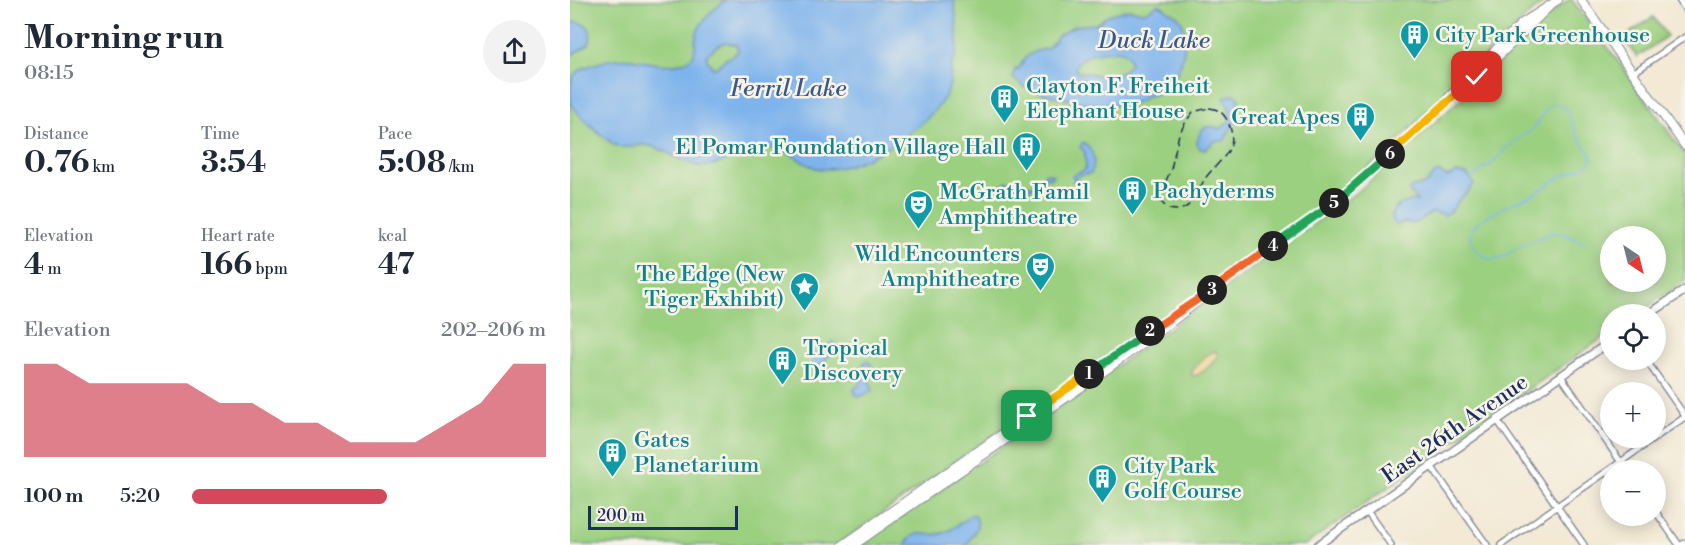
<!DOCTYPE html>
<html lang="en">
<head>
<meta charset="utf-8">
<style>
  body { margin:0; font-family:"Libre Bodoni",serif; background:#f2f2f3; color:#1f2937; height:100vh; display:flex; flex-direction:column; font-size:22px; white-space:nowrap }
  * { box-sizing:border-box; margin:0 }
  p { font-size:20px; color:#747a83 }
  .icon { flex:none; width:33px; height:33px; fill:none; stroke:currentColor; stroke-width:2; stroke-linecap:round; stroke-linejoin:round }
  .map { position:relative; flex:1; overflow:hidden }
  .sheet { display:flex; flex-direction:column; background:#fff; width:570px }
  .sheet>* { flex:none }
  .needle { width:39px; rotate:145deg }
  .controls { position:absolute; left:1030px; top:226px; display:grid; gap:12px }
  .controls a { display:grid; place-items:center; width:66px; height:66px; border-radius:50%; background:#fff; box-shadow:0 3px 15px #0003; font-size:30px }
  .scale { position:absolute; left:18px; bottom:15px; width:150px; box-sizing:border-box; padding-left:6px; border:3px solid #1b2f5e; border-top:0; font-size:16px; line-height:21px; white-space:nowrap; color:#1b2f5e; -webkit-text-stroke:4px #f7f3e8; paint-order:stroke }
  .pin { position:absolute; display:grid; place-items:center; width:51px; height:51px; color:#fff; margin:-26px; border-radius:12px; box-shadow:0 3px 9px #0006 }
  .km { position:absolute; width:30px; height:30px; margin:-15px; border-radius:50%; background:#222; color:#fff; font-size:16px; line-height:30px; text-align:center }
  .round { display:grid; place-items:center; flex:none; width:63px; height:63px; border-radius:32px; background:#f2f2f3 }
  .overview { display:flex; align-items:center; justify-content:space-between; height:102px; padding:0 24px }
  h1 { font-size:33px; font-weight:700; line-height:45px }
  .stats { display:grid; grid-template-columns:repeat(3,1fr); gap:9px; height:102px; padding:6px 24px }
  .stats div { display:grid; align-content:center }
  .stats b { font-size:30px; font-weight:700 }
  .stats small { font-size:16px; font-weight:400 }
  .stats p { font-size:16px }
  .chart { height:168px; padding:12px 24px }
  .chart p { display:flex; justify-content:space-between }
  .chart svg { width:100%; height:108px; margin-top:6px; fill:#d1495b; opacity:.7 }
  ul { padding:0 24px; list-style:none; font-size:20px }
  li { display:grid; grid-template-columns:96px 72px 1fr; align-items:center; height:45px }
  li i { height:15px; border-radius:8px; background:#d1495b }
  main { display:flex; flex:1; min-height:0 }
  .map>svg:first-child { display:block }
</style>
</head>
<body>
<main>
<section class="sheet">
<div class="overview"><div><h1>Morning run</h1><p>08:15</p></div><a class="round"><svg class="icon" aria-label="share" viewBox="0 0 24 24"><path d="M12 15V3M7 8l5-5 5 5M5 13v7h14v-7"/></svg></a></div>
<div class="stats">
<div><p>Distance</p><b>0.76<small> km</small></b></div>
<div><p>Time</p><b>3:54</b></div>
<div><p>Pace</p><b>5:08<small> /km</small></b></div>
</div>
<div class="stats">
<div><p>Elevation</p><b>4<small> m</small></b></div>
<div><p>Heart rate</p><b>166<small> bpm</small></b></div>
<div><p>kcal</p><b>47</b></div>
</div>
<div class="chart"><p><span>Elevation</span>202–206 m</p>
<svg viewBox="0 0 160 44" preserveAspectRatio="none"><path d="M0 44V6L10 6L20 14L30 14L40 14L50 14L60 22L70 22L80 30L90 30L100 38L110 38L120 38L130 30L140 22L150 6L160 6V44z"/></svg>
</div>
<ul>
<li><b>100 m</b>5:20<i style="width:55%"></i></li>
</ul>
</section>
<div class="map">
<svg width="1115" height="545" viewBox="0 0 1115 545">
  <rect width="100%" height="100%" fill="#f7f3e8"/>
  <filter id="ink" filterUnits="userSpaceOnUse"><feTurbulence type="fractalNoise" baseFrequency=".0167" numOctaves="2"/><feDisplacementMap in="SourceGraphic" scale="12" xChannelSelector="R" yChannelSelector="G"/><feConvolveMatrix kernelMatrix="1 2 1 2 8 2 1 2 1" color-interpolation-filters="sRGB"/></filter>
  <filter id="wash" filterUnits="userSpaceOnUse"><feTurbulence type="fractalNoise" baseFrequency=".008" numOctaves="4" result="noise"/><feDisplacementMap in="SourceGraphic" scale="24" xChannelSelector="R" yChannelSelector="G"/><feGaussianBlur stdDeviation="1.35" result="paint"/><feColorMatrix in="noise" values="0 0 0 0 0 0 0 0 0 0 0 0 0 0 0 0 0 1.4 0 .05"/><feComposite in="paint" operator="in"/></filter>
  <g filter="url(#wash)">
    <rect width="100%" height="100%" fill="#f3e9d4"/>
    <path fill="#9cd081" stroke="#5c8070" stroke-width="1.5" fill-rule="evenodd" d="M0,0h977c-31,24 -57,51 -85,78 -45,44 -89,89 -139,128l-227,162 -61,38 -198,139h-267z
      M998,0h4l55,73 58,82v126l-49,34h-25v17l-306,213h-445l208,-144 264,-190 30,-23 120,-108 59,-58zM1041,237h45v45h-45z
      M1083,17l14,19 -30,21 -14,-19z"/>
    <path fill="#eeda9e" stroke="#84847e" stroke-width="1.5" d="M645,351l3,3c-4,9 -14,19 -24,22l-2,-1v-4c7,-7 13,-18 23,-20z"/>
    <path fill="#7eb3ec" stroke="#4c71a5" stroke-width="1.5" fill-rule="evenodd" d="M156,0h228c2,17 5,37 2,54 -1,5 -4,8 -5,13 -1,9 0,18 -4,26 -17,34 -87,78 -124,76 -17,-1 -26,-14 -41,-19 -5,-2 -12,-2 -18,-2 -23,0 -40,20 -65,18 -14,-2 -25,-11 -37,-16 -5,-2 -13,-5 -18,-5 -9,0 -18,5 -27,1 -10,-5 -42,-33 -46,-43 -1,-6 -1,-21 2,-26 4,-7 12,-10 19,-12 13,-5 25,-8 40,-6 16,3 32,8 49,4 21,-6 10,-19 17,-33 5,-11 18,-23 28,-30zM156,42l10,3 2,4 -1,4 -13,7 -7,7 -4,1 -6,-8v-5l10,-9z
      M588,4c5,2 6,4 11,7 4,3 8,3 11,8 12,18 1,58 -16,71 -5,5 -11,4 -17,6 -8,3 0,1 -7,5 -4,2 -10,3 -14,4 -15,2 -48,-3 -63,-7 -20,-5 -35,-5 -50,-20l2,-9 3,1 7,-12 9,-6 14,-4 10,-12 16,-10 22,-2 12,-9 22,-6 11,3 6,-1zM548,50c7,1 11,7 12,14 -17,21 -30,9 -52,8l-3,-3c4,-17 28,-17 43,-19z
      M4,22c15,0 19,9 15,22l-19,12v-32z
      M665,94l4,4v16l-15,27h-9l-9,8h-6l-3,-6c3,-15 8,-20 23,-14l10,-8v-10l-6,-14z
      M513,142c10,8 14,19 8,31l-11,2 -4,5 -4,2 3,-4 -3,-2c13,-8 15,-2 13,-19 -1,-8 1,-4 -5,-10z
      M869,172l8,5 9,-4 11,1 7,9c-4,9 -8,10 -14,16 -6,8 -5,10 -15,16l-13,-3c-9,5 -15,15 -27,10l-8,3c-16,-14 7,-25 20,-24l-8,-10 1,-3 16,-4 8,-10z
      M476,173l7,2 -3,4 -3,-2 -3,1v7l-8,1 -12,6 -5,-5 -9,2 -8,-4 5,-4 6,3 21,1z
      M263,342l2,1 1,5 -17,19 -6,1 -2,-2 4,-12 5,-1 4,-7h4z
      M297,361l3,2 1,3 -2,16 3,3v6l-12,6 -5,-3 -1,-5 7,-6c2,-8 -3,-17 6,-22z
      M401,515h4c7,12 -3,19 -8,30h-62c12,-20 21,-6 38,-12 11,-3 19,-12 28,-18z"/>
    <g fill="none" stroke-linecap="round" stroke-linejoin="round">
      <path stroke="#7eb3ec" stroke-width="1.5" d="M900,178l20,-13 18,-19 25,-17 7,-9 6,-10 7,-5h8l6,6 10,24 14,20 1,4 -3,6 -29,12 -28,18 -18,7 -35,19 -7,9 -2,6 2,8 7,9 8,5 5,1 11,-2 21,-13 11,-3 17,-9 10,1 24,11"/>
    </g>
  </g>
  <g filter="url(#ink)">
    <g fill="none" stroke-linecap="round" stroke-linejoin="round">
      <defs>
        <path id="minor" d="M1109,0l6,9
          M1063,73l52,-36
          M1076,360l39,56
          M991,376l66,95
          M927,420l87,125
          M1086,437l29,-20
          M861,466l56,79
          M797,511l24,34
          M1086,512l23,33
          M931,545l154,-107"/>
        <path id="tertiary" d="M1078,315l37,-25
          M748,545l293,-204
          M1113,545l2,-1"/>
        <path id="secondary" d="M1011,0l104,146
          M878,98l74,-75 36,-23
          M273,545l331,-231
          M284,545l249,-173 61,-44 49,-39 129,-92 98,-89 32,-26 79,-77"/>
      </defs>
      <use href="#minor" stroke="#878c99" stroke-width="8"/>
      <use href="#tertiary" stroke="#878c99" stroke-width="10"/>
      <use href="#secondary" stroke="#878c99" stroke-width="10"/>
      <use href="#minor" stroke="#fff" stroke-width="5"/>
      <use href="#tertiary" stroke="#fff" stroke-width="7"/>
      <use href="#secondary" stroke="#fff" stroke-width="8"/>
      <path stroke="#1b2f5e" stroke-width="1.5" stroke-dasharray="9 4.5" stroke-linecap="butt" d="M639,108c9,1 14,4 18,12 14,28 -5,37 -20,56 -7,9 -11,25 -21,31 -5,4 -12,3 -18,2l-7,-7 -1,-7 11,-26 8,-35 8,-14 6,-8z"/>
    </g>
  </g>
  <g fill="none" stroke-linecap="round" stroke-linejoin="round" filter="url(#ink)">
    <defs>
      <path id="split-1" d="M457,416l62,-42"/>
      <path id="split-2" d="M519,374l61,-43"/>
      <path id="split-3" d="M580,331l62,-41"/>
      <path id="split-4" d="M642,290l61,-44"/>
      <path id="split-5" d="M703,246l61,-43"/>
      <path id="split-6" d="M764,203l56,-49"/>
      <path id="split-7" d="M820,154l55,-50"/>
      <path id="split-8" d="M875,104l32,-27"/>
    </defs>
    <use href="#split-1" stroke="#fff" stroke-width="12"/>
    <use href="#split-2" stroke="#fff" stroke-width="12"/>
    <use href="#split-3" stroke="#fff" stroke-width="12"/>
    <use href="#split-4" stroke="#fff" stroke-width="12"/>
    <use href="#split-5" stroke="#fff" stroke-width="12"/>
    <use href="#split-6" stroke="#fff" stroke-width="12"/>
    <use href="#split-7" stroke="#fff" stroke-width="12"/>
    <use href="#split-8" stroke="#fff" stroke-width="12"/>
    <use href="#split-1" stroke="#f5b400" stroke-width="8"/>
    <use href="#split-2" stroke="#22a559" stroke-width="8"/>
    <use href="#split-3" stroke="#f0652b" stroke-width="8"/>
    <use href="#split-4" stroke="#f0652b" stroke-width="8"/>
    <use href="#split-5" stroke="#22a559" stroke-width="8"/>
    <use href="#split-6" stroke="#22a559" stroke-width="8"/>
    <use href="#split-7" stroke="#f5b400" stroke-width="8"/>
    <use href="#split-8" stroke="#f5b400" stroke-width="8"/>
  </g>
  <defs>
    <symbol id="building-pin" viewBox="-11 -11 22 30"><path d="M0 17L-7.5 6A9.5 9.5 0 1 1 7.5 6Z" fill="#0f9aa8" stroke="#f7f3e8"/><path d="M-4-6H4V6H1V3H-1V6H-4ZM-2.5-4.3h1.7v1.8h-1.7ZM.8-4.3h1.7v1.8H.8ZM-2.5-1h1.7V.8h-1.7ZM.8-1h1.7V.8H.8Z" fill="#fff"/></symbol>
    <symbol id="theatre-pin" viewBox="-11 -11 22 30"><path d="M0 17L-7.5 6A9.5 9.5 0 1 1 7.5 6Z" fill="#0f9aa8" stroke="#f7f3e8"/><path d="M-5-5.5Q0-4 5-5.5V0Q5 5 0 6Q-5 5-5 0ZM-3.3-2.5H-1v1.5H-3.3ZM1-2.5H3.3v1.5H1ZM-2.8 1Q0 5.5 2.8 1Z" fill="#fff"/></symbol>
    <symbol id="sight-pin" viewBox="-11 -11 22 30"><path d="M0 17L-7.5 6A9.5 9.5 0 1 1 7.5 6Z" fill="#0f9aa8" stroke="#f7f3e8"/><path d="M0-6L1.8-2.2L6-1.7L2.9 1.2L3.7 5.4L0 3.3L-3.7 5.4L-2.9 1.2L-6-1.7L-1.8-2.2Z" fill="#fff"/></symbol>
  </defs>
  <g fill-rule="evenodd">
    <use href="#building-pin" x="828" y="18" width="33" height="45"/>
    <use href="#building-pin" x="418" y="82" width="33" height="45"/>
    <use href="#building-pin" x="774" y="100" width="33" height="45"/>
    <use href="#building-pin" x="440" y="130" width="33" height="45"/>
    <use href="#building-pin" x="546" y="174" width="33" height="45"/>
    <use href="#theatre-pin" x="332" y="188" width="33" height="45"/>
    <use href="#theatre-pin" x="454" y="250" width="33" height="45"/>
    <use href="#sight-pin" x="218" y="270" width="33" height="45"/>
    <use href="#building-pin" x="196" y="344" width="33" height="45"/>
    <use href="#building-pin" x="26" y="436" width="33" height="45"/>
    <use href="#building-pin" x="516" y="462" width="33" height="45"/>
  </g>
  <g text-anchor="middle" stroke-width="5" stroke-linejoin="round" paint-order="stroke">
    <g font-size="22" fill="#0d838f" stroke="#f7f3e8" text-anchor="start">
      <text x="865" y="42">City Park Greenhouse</text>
      <text x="456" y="93">Clayton F. Freiheit<tspan x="456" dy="25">Elephant House</tspan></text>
      <text x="770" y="124" text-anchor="end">Great Apes</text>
      <text x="436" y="154" text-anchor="end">El Pomar Foundation Village Hall</text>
      <text x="583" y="198">Pachyderms</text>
      <text x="369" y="199">McGrath Famil<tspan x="369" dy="25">Amphitheatre</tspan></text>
      <text x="450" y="261" text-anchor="end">Wild Encounters<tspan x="450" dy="25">Amphitheatre</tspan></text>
      <text x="214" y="281" text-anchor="end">The Edge (New<tspan x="214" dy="25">Tiger Exhibit)</tspan></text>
      <text x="233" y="355">Tropical<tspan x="233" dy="25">Discovery</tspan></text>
      <text x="64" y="447">Gates<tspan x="64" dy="25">Planetarium</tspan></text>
      <text x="554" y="473">City Park<tspan x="554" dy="25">Golf Course</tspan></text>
    </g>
    <g font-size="22" fill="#1b2f5e" stroke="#f7f3e8">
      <text transform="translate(884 428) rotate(-35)" y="8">East 26th Avenue</text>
    </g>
    <g font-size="24" font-style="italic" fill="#395789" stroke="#f7f3e8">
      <text x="584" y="48">Duck Lake</text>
      <text x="218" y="96">Ferril Lake</text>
    </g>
  </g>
</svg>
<div class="controls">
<a><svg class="needle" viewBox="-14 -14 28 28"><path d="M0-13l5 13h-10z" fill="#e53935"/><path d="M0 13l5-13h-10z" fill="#747a83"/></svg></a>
<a><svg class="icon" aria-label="locate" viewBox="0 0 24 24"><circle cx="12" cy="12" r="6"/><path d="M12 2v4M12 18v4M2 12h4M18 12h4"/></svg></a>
<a>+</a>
<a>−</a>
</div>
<div class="scale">200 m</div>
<div class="pin" style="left:457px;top:416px;background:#1e9e55"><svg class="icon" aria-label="arrive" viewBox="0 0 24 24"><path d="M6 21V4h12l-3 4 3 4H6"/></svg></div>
<div class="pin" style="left:907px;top:77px;background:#d93025"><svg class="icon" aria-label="check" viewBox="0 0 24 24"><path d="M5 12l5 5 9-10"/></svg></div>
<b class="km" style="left:519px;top:374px">1</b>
<b class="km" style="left:580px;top:331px">2</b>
<b class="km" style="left:642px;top:290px">3</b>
<b class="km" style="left:703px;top:246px">4</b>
<b class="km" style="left:764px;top:203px">5</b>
<b class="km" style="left:820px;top:154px">6</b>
</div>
</main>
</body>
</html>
